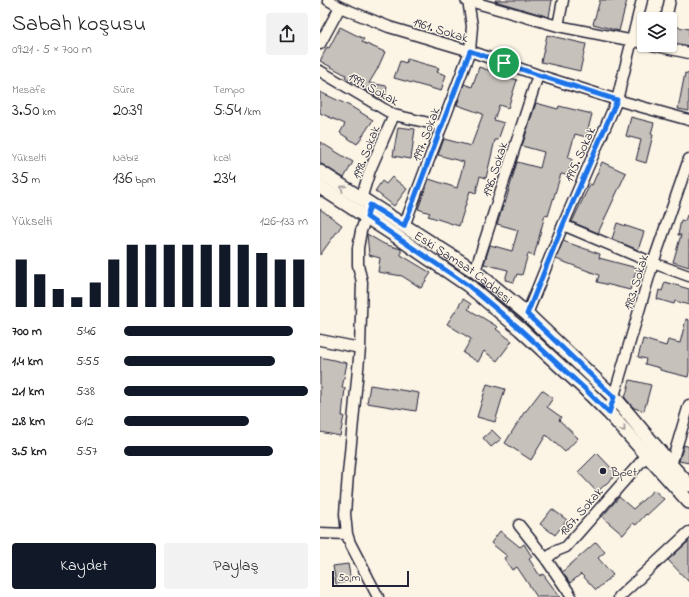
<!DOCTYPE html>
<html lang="tr">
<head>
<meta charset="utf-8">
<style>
  body { margin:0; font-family:"Indie Flower",sans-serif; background:#f2f2f2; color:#202124; height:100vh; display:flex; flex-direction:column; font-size:15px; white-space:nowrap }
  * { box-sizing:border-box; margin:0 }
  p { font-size:13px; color:#757577 }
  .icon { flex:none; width:22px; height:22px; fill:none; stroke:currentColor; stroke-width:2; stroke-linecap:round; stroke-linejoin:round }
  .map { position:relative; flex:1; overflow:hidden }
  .panel { display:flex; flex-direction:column; background:#fff; width:320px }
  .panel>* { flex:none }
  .fabs { position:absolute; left:317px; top:12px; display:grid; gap:8px }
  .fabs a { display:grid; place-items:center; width:40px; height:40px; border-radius:4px; background:#fff; box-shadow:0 1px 3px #0004; font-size:20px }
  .scale { position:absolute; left:12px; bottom:10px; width:77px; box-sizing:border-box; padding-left:4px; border:2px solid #22223b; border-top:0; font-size:11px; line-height:14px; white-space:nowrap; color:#22223b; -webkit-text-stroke:3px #fcf5e5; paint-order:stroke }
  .pin { position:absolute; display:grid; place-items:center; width:34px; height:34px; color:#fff; margin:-17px; border:2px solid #fff; border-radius:50%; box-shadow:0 1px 4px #0007 }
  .round { display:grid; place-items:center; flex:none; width:42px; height:42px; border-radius:4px; background:#f2f2f2 }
  .summary { display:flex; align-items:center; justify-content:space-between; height:68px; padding:0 12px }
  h1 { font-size:22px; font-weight:600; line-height:30px }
  .stats { display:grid; grid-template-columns:repeat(3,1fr); gap:6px; height:68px; padding:4px 12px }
  .stats div { display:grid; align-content:center }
  .stats b { font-size:17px; font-weight:600 }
  .stats small { font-size:11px; font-weight:400 }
  .stats p { font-size:11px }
  .chart { height:112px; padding:8px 12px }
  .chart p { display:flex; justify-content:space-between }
  .chart svg { width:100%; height:72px; margin-top:4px; stroke:#111827; stroke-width:6 }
  .action { display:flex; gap:8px; margin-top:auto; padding:8px 12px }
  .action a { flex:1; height:46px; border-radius:4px; background:#111827; color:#fff; font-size:16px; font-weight:600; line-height:46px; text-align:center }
  .action a+a { background:#f2f2f2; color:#202124 }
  ul { padding:0 12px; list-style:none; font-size:13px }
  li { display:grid; grid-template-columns:64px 48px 1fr; align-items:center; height:30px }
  li i { height:10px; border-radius:5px; background:#111827 }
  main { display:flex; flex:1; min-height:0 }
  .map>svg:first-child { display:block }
</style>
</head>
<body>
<main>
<section class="panel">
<div class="summary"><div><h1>Sabah koşusu</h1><p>09:21 · 5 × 700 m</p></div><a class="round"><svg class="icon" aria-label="share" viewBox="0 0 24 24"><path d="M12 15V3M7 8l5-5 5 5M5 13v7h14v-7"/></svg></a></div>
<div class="stats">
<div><p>Mesafe</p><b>3.50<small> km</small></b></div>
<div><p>Süre</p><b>20:39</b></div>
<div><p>Tempo</p><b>5:54<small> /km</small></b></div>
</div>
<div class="stats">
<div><p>Yükselti</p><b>35<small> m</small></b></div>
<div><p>Nabız</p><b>136<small> bpm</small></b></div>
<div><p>kcal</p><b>234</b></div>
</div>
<div class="chart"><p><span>Yükselti</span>126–133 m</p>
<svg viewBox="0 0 160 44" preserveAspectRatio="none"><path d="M5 44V15M15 44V24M25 44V33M35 44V38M45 44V29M55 44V15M65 44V6M75 44V6M85 44V6M95 44V6M105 44V6M115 44V6M125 44V6M135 44V11M145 44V15M155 44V15"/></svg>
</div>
<ul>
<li><b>700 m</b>5:46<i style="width:92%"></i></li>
<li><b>1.4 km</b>5:55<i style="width:82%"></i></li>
<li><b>2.1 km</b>5:38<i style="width:100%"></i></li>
<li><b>2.8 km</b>6:12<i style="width:68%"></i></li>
<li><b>3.5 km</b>5:57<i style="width:81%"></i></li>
</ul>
<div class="action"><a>Kaydet</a><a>Paylaş</a></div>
</section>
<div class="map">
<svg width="369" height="597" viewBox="0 0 369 597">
  <rect width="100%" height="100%" fill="#fcf5e5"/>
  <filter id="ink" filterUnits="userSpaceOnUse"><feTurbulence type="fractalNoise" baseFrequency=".025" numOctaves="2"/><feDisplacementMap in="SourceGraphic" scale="8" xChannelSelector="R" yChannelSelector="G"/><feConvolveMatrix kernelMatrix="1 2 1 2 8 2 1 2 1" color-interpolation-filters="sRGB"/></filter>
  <g filter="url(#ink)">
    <path fill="#c6c1bb" stroke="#22223b" d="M175,0h57l-3,17 -54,-16z
      M280,0h27l-8,31 -26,-7z
      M352,26l17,3v17l-19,-4z
      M20,27l24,12 -2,3 23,10 -8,18 -8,13 18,3 -2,14 -10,-4 -30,-19 1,-2 -26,-14 7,-14 2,1z
      M227,35l39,9 -6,27 -39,-9z
      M87,59l32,9 -2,4 9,3 -5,16 -47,-13 6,-17 6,2z
      M159,67l38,13 -9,28 -9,-3 -5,15 10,3 -6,17h-3l-9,38 -6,-2 -4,17 -6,-2 -11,35 -31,-10 2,-3 -12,-4 11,-30 28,9 7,-26 -26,-7 6,-16 27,7 12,-32 -26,-9 7,-21 8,3z
      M365,73l4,1v37l-11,-2z
      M0,92l30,14 23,14 -16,24 -17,-11 5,-9 -25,-11z
      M216,103l22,6 1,-3 33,8 -6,23 -11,-3 -7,24 4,1 -4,16 -7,-1 -13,42 -3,-1 -11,41 -6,-2 -6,21 -5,-1 -3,8 -9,-2 3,-10 -24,-6 6,-19 22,6 6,-21 -21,-6 6,-18 1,1 13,-45 23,6 4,-16 -22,-6z
      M311,117l23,6 -3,11 2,1 -7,28 -10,-3 5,-20 -15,-4z
      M78,127l17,2 -4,30 -18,-3z
      M0,142l33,20 -9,16 -24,-15z
      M282,162l24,11 -28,60 -26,-11 18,-38 2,1z
      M72,177l15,12 -13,17 -19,-15 7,-10 4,3z
      M0,209l22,16 -22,30z
      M367,215l2,1v51l-16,-5 8,-27h-3l3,-15 4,1z
      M297,223l27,9 -6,18 -26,-11z
      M47,234l17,10 17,5v6l30,18 -10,15 -19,-12 -24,-4 2,-14 -11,-3z
      M243,241l37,13 -1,4 38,10 -7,22 -33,-8 2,-7 -43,-16z
      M345,282l24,7v16l-14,-4 -1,3 -17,-5 2,-9 3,1z
      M143,299l8,5 -3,5 30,18 -2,2 16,12 -15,20 -13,-10 -6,11 -15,-9 8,-14 -24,-15z
      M366,319l3,1v52l-1,5 -28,-7v-2l-15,-4 1,-5 -8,-2 5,-18 23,7 2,-6 12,3z
      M0,357l27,6 -5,25h3l-3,28h2l-4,20 -20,-4z
      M310,380l21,5 -7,26 -10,-3 -9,-10z
      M167,384l18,5 -10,33 -18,-5z
      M50,385l49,8 -3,18 -49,-8z
      M222,390l11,8 -6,9 14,10 -2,3 19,18 -13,14 -19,-17 -15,25 -26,-17 20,-32h1z
      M172,430l9,9 -10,8 -8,-9z
      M364,445l5,2v16l-10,-2z
      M277,453l20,21 -20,18 -19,-20z
      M334,490l10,9 -17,16 -1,-1 -10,11 -3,-2 -10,12 -21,-18 17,-20 14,12z
      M232,509l15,11 -12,15 -15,-11z
      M180,531l20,16 4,-3 8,13 -3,2 11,17 3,-2 17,23h-23l-20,-30 -5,3 -8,-12 3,-2 -16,-13z
      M369,541v41l-21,-22z
      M276,542l9,10 -7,6 15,17 -17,15 -15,-16 -11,9 -8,-11z
      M28,564l3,17 -15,3 -3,-18z"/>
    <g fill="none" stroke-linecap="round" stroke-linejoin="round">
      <defs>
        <path id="minor" d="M8,0l12,7 49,20 81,24 68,24 79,25 72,20
          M146,0l92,26 86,17
          M346,19l4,-19
          M238,26l5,-26
          M0,44l20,-37
          M332,45l37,8
          M0,71l74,44 48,11
          M41,199l9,-29 24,-55
          M48,211l-7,20 -3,17v17l4,17 -2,66 -12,126 -3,40 2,20 3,9 28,54
          M243,225l90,38 36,13
          M84,226l66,-175 2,-25 -4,-26
          M155,271l63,-196
          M207,314l36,-89 54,-125 25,-100
          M0,340l40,8
          M289,413l44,-150 36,-104
          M351,465l18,-60
          M199,525l27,34 10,-8 10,-4 80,-91
          M0,533l27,1
          M226,559l24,35
          M299,597l70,-65"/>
        <g id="tertiary">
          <path id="s1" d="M0,172l155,99 52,43 87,83 57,68 18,20"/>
          <path d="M0,187l76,49 73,50 51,43 64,59 25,25 80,89"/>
        </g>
      </defs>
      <use href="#minor" stroke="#22223b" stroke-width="13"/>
      <use href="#tertiary" stroke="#22223b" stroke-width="16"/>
      <use href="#minor" stroke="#fcf5e5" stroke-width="10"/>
      <use href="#tertiary" stroke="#fcf5e5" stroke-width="13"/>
    </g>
    <defs><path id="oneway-chevron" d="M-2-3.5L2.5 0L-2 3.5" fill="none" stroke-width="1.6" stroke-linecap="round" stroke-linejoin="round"/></defs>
    <g stroke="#9a9698">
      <use href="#oneway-chevron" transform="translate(23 188) rotate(-146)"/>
      <use href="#oneway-chevron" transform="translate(303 429) rotate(49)"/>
    </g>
  </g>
  <g fill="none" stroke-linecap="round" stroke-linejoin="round" filter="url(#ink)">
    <defs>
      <path id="route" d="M150,51l68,24 79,25 -54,125 -36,89 87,83 -5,16 -25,-25 -64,-59 -51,-43 -102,-69 3,-12 34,21z"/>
    </defs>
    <use href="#route" stroke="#fff" stroke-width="8"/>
    <use href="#route" stroke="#1a73e8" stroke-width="5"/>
  </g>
  <circle fill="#22223b" stroke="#fcf5e5" stroke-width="1.5" cx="283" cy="471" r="4"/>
  <g text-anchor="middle" stroke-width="3" stroke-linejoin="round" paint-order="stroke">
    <g font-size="13" fill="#22223b" stroke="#fcf5e5">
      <text transform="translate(121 29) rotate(17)" y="5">1961. Sokak</text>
      <text transform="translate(54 88) rotate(29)" y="5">1999. Sokak</text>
      <text transform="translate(105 134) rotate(-69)" y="5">1997. Sokak</text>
      <text transform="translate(45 152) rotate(-69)" y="5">1998. Sokak</text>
      <text transform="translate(259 154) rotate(-66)" y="5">1995. Sokak</text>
      <text transform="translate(174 169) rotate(-72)" y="5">1996. Sokak</text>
      <text dy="5" stroke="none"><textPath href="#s1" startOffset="172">Eski Samsat Caddesi</textPath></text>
      <text transform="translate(315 282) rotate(-73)" y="5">1983. Sokak</text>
      <text transform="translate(260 511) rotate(-49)" y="5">1867. Sokak</text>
    </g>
    <g font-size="13" fill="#22223b" stroke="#fcf5e5" text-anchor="start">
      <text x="291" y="476">Bpet</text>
    </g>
  </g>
</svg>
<div class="fabs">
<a><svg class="icon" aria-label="layers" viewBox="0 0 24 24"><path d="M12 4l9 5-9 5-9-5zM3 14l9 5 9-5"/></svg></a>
</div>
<div class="scale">50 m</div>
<div class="pin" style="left:184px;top:63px;background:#1e9e55"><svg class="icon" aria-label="arrive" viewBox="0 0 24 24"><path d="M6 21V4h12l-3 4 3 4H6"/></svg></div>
</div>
</main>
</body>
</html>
